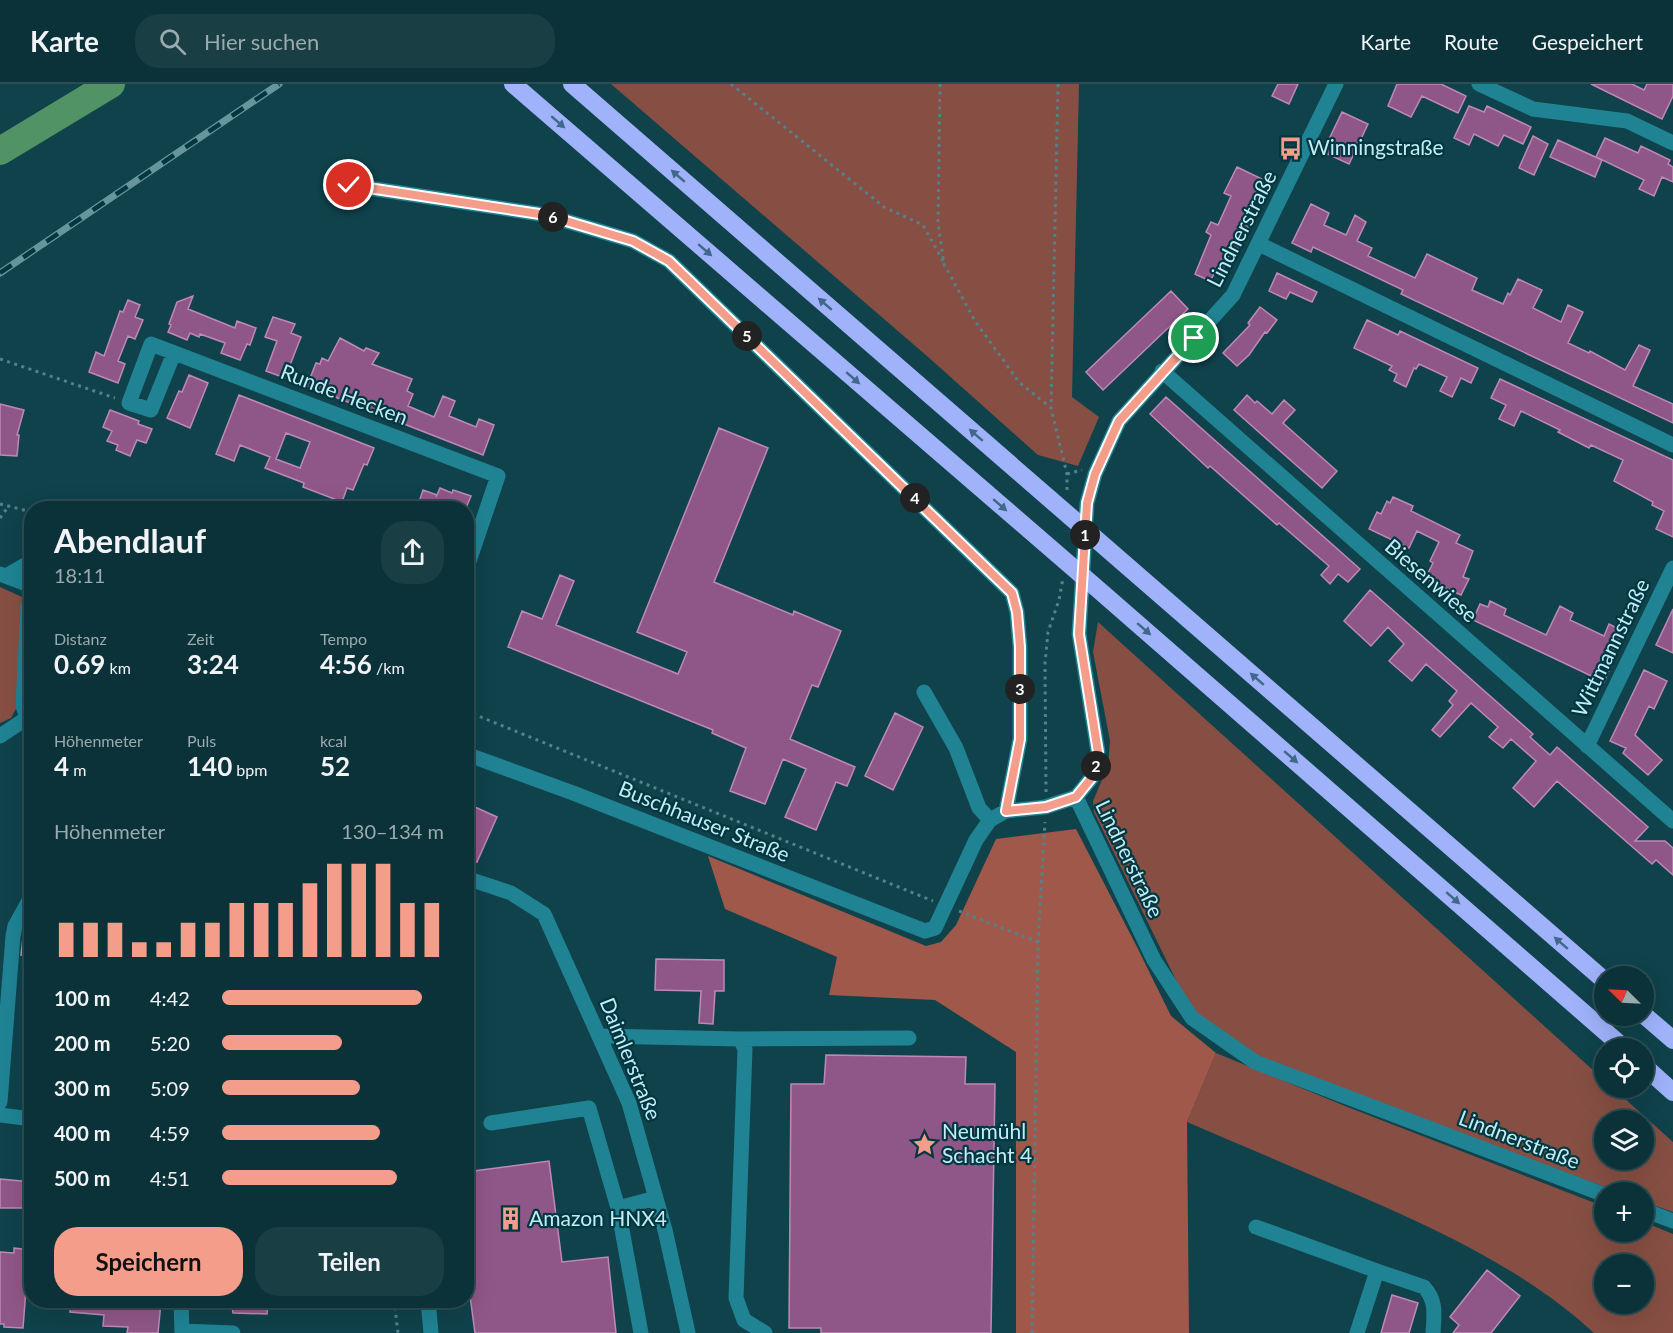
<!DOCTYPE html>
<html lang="de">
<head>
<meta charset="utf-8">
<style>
  body { margin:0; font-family:Lato,sans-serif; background:#193e43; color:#f1f3f6; height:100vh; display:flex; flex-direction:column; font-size:22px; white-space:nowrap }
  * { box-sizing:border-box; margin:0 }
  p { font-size:20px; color:#9aaaae }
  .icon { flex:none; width:33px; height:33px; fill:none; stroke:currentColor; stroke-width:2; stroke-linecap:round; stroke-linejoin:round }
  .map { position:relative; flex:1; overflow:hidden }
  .details { position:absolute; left:24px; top:417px; width:450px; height:807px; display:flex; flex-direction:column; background:#0b3238; border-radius:24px; box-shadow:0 6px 24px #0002,0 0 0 2px #2b4d53 }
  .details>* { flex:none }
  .needle { width:39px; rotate:294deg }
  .fabs { position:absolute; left:1594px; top:882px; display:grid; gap:12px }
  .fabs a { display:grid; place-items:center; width:60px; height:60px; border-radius:50%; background:#0b3238; box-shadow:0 6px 24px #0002,0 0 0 2px #2b4d53; font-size:30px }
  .pin { position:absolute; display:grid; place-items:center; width:51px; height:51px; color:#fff; margin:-26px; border:3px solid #fff; border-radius:50%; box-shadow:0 2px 6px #0007 }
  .km { position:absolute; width:30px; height:30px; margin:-15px; border-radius:50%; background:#222; color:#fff; font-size:16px; line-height:30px; text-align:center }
  .round { display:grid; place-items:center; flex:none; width:63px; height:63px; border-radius:24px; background:#193e43 }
  .head { display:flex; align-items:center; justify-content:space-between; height:102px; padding:0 30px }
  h1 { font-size:33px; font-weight:700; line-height:45px }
  .stats { display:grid; grid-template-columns:repeat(3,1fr); gap:9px; height:102px; padding:6px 30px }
  .stats div { display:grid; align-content:center }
  .stats b { font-size:26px; font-weight:700 }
  .stats small { font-size:16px; font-weight:400 }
  .stats p { font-size:16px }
  .chart { height:168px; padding:12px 30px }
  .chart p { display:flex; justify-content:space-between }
  .chart svg { width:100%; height:108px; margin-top:6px; stroke:#f49d8b; stroke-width:6 }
  .primary-button { display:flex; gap:12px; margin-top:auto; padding:12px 30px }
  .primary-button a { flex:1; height:69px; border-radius:24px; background:#f49d8b; color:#111; font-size:24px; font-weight:700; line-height:69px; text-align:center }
  .primary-button a+a { background:#193e43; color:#f1f3f6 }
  ul { padding:0 30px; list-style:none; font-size:20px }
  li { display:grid; grid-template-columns:96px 72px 1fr; align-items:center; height:45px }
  li i { height:15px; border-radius:8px; background:#f49d8b }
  header { display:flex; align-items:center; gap:36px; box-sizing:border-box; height:84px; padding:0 30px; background:#0b3238; border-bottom:2px solid #2b4d53 }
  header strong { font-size:28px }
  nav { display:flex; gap:33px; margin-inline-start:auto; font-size:21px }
  .search { width:420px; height:54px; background:#193e43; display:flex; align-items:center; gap:15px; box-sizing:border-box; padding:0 21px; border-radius:24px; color:#9aaaae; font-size:22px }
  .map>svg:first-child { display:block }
</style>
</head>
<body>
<header>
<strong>Karte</strong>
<div class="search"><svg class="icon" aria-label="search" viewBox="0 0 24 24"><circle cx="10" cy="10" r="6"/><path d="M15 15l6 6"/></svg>Hier suchen</div>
<nav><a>Karte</a><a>Route</a><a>Gespeichert</a></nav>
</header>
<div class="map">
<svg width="1673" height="1249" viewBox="0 0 1673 1249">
  <rect width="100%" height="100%" fill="#0f424b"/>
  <path fill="#874f43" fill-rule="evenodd" d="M611,0h468l-7,313 27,20 -21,49 -40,-11 -111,-99z
    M0,503l22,10 -4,108 -7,13 -11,5z
    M1098,538l507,459v7h8l60,54v70l-29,-10v-10h-25l-363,-132 -62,-43 -100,-205 -1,-11 15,-35 2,-25 -17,-89zM1605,1036h39v40h-39z
    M1216,969l129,53 260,101v25h39v-10l29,12v99h-79c-69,-64 -162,-106 -248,-143 -53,-23 -106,-45 -159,-68zM1605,1180h39v40h-39z"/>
  <path fill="#a0584a" d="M1076,745l60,116 35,71 45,37 -29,69 2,211h-173v-281l-81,-52 -106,-5 8,-38 -112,-48 -17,-53 218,90 15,-4 15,-17 40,-86z"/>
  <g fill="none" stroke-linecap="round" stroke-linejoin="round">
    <path stroke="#519365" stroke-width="28" d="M0,67l111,-67"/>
  </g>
  <path fill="#8f5787" stroke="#bf89b6" stroke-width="1.5" fill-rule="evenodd" d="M1278,0h20l-9,20 -17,-8z
    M1397,0h44l25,12 -8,17 -36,-17 -11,21 -23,-11z
    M1591,0h41l12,6 3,-6h26v12l-11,23z
    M1469,22l15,6 3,-6 44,21 -8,17 -19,-9 -6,11 -24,-12 -5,11 -15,-7z
    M1342,28l26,12 -19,40 -26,-12z
    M1533,52l15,8 -14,31 -15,-7z
    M1605,54l33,15 3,-7 29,14 -2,4 5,3v15l-11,-5 -8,19 -15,-7 5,-9 -48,-23z
    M1558,56l44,20 -7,17 -45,-20z
    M1237,83l25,12 -18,39 7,3 -15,32 -5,-2 -8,18 -5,-2 -8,14 -15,-7 16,-39 -5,-3 5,-10 7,3 13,-29 -7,-3z
    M1311,120l18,9 -5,12 22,10 9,-20 11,7 -9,19 15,7 -4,8 47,22 12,-24 50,24 -5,12 31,14 5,-11 2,2 8,-16 24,11 -9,18 28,14 7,-17 15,7 -15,31 21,10 1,-2 35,19 14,-25 11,5 -17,36 40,18v19l-272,-129 2,-4 -90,-43 -2,5 -19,-9z
    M1277,189l40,19 -5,10 -22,-10 -4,7 -17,-8z
    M1171,207l17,18 -85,81 -17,-18z
    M193,212l-5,13 47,19 2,-7 19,7 -6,17 -3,-1 -7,16 -19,-7 4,-10 -25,-9 -1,3 -9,-4 -3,7 -19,-8 3,-7 -2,-1 8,-22z
    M128,216l12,5 -5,12 8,3 -8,19 -7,-3 -10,25 7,3 -7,19 -29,-11 7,-20 8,4 16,-45 3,1z
    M1260,223l17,13 -10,13 -2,-1 -16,23 -12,11 -14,-13 27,-28 -2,-2z
    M273,233l22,7 -4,9 10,4 -16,41 -19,-7 11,-30 -12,-4z
    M1367,236l31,15 2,-4 78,37 -7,15 -10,-5 -9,19 -12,-6 7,-14 -28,-13 -3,5 -2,-1 -8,19 -12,-6 3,-7 -8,-4 3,-4 -38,-18z
    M340,254l24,13 2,-3 13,5 -7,11 40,15 -5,12 6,3 -5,12 26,11 9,-21 12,5 -6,15 27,11 3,-8 15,6 -11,30 -176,-69 9,-23 4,1 2,-6 6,3z
    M189,291l19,8 -18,45 -23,-10 12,-27 3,1z
    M1500,295l173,81v77l-17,-8 8,-18 -12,-6 1,-3 -39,-21 9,-21 -32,-15 -2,3 -31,-16 2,-2 -39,-19 -7,15 -15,-7 7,-14 -15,-7z
    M239,311l135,53 -7,17 -3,-1 -11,26 -6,-2 -5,14 -39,-15 1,-4 -39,-15 5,-11 -30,-12 -6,16 -18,-7zM286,349l24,9 -10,26 -24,-9z
    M1247,311l8,8 2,-2 15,13 12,-14 11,10 -12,13 54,48 -15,17 -88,-78z
    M1166,313l194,172 -12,13 -10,-8 -8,10 -9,-9 8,-9 -50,-43 -2,2 -67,-59 -2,2 -58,-54z
    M0,320l24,6 -7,25h2l-2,21 -17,-1z
    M110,326l29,11 -1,3 14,5 -6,14 -9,-3 -7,16 -14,-6 2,-5 -11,-4 5,-10 -9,-4z
    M719,344l49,20 -54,134 79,33 1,-4 47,20 -23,56 -6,-2 -22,54 65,28 -8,19 -11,-4 -20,48 -31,-13 21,-48 -23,-10 -18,45 -35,-13 16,-43 -34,-15 1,-3 -205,-83 14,-36 20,8 18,-44 14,6 -18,44 122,49 9,-22 -50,-20z
    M440,404l12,5 1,-3 18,6 -5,12h-20l-12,-4 -2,4h-5l-9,-3 5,-15 14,5 -1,2z
    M1393,413l20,9 -2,5 49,24 -4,8 17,8 -10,26 6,2 -8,16 -36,-16 8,-16 -3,-2 9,-19 -22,-11 -8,17 -40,-19 8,-17 4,2 6,-13 3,2z
    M1370,506l163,144 -3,3 20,18 7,-8 91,80 -13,14h30l8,7v27l-17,-15 -4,4 -95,-83 -23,26 -21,-19 23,-27 -25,-22 -8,9 -14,-11 9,-10 -27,-24 -31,34 -8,-7 21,-25 -4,-4 8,-10 -31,-27 -14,17 -23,-20 15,-17 -16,-17 -17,19 -27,-25z
    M1490,517l16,8 -2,6 42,20 14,-29 13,7 -3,7 34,16 5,-12 14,7 -16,33 4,2 -7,16 -131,-62 7,-16 8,3z
    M1673,525v44l-17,-8z
    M1644,586l23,11 -13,28 -5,-3 -14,29 27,25 -14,15 -25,-22 3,-5 -16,-7z
    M895,629l28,14 -30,63 -28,-14z
    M466,719l31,14 -20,45 -11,-4z
    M32,832v40l-11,-1 3,-26z
    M656,875l68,1v31h-9l-2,33 -14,-1 2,-32 -46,-1z
    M826,971l140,2 -1,27h30l-4,249h-170v-5h-32l2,-244h33z
    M549,1077l13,101 46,-5 8,76h-141l-9,-67v-94z
    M0,1095l32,3v26h-32z
    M14,1164l15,2 -6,78 -19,-1v-3h-4v-72l14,1z
    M1487,1186l33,26 -29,37h-38l6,-8 -9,-8z
    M1392,1211l26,8 -9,30h-28z
    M71,1216h67l23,3 -3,30h-31l1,-6 -25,-1 1,-11 -34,-3z
    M231,1216h37l-1,14 -34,-1z"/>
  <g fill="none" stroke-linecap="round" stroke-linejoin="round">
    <path stroke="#52828b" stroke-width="3" stroke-dasharray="3 4.5" stroke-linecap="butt" d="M731,0l153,123 39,18 20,36
      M940,0l-2,139 6,41 31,57 44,61 32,26
      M1058,0l-7,324 16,66v17
      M0,275l115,39
      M1067,390l15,-4
      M0,420l32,8
      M0,434l8,-11
      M466,627l467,190
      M1046,708l-1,-129 3,-31 11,-32 4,-22
      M959,827l79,31
      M394,1216l4,33
      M1032,1249l6,-391 7,-120"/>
    <path stroke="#208394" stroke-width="15" d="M1479,0l54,25 94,12 46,22
      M349,101l197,30 87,26 36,20 343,332 5,19 3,35v92l-14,72
      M1259,160l414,201
      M174,269l-23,57 -22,-7 22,-59 347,132 -32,94
      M1162,287l511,450
      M0,490l32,12
      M6,492l26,-15
      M924,608l32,56 23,60 11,12
      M27,634l-4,-12 5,-99 4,-10
      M0,652l27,-18 5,7
      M1587,662l86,-178
      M466,670l107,39 352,138 10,-3 41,-88 14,-20 16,-9 39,-4 31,-10 17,-21 5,-24 -19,-118 8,-131 8,-29 24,-53 114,-126 103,-211
      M1076,713l78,163 38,58 63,44 350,133
      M466,794l45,15 33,21 85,189 36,127 23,103
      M599,952l141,3 5,10 -9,249 8,22 21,13
      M740,955l169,-1
      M0,1018l13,-166 2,-10 17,-31
      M0,1031l32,4
      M491,1039l98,-15 29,100
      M1644,1126l29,11
      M1256,1143l121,44
      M181,1216l1,33
      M428,1216l3,33
      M182,1247l51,2
      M641,1249l-23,-125 38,-10
      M1357,1249l20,-62 47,16c13,14 10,29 9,46"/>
    <path stroke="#9fb2fa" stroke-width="18" d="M513,0l587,507 524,457
      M572,0l1033,897
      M1644,931l29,25
      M1644,982l29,26"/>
    <defs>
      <path id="rail" d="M0,189l279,-189"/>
    </defs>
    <use href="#rail" stroke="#67959e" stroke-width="7"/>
    <use href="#rail" stroke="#003740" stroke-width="4.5" stroke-dasharray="14" stroke-linecap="butt"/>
  </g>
  <defs><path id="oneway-solid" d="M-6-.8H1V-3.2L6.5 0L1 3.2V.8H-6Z" transform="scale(1.5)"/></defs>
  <g fill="#40688a">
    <use href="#oneway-solid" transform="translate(558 38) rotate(41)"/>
    <use href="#oneway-solid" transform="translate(678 92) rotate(-139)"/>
    <use href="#oneway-solid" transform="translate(705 166) rotate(41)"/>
    <use href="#oneway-solid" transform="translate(825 220) rotate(-139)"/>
    <use href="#oneway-solid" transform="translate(853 294) rotate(41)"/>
    <use href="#oneway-solid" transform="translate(976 351) rotate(-139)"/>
    <use href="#oneway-solid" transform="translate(1000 421) rotate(41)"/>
    <use href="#oneway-solid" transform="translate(1144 545) rotate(41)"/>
    <use href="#oneway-solid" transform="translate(1257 595) rotate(-139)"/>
    <use href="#oneway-solid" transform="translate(1291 673) rotate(41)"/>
    <use href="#oneway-solid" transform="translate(1453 814) rotate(41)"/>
    <use href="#oneway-solid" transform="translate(1561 859) rotate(-139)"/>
  </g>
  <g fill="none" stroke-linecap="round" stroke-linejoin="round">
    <defs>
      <path id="route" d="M349,101l197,30 87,26 36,20 343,332 5,19 3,35v92l-14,72 40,-4 30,-10 17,-21 3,-12 2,-12 -19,-118 8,-131 8,-29 24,-53 75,-83"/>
    </defs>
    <use href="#route" stroke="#fff" stroke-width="12"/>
    <use href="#route" stroke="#f49d8b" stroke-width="8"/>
  </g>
  <defs>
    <symbol id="bus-bare" viewBox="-9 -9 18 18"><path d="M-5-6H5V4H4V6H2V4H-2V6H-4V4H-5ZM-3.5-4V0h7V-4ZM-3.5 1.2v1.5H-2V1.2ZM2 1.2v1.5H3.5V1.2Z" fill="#f49d8b" stroke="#003740" stroke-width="2.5" paint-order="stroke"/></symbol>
    <symbol id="sight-bare" viewBox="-9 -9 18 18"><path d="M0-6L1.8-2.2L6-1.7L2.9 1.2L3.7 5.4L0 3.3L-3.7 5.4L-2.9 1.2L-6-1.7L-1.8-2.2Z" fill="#f49d8b" stroke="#003740" stroke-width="2.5" paint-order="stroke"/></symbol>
    <symbol id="building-bare" viewBox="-9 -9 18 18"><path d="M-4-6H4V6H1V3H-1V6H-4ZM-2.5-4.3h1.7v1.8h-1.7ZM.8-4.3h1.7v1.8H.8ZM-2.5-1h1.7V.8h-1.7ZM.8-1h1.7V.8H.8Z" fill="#f49d8b" stroke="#003740" stroke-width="2.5" paint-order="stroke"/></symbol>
  </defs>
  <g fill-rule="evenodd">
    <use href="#bus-bare" x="1274" y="48" width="33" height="33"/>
    <use href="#sight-bare" x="908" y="1044" width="33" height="33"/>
    <use href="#building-bare" x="494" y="1118" width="33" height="33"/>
  </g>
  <g text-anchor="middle" stroke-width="4.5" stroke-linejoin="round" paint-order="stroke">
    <g font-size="21" fill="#c3ecf5" stroke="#003740" text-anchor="start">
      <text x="1308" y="71">Winningstraße</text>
      <text x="942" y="1055">Neumühl<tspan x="942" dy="24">Schacht 4</tspan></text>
      <text x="529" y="1142">Amazon HNX4</text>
    </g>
    <g font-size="21" fill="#c3ecf5" stroke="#003740">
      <text transform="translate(1242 145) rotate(-63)" y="7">Lindnerstraße</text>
      <text transform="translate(344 311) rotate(21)" y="7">Runde Hecken</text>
      <text transform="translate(1431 497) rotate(41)" y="7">Biesenwiese</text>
      <text transform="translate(1611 564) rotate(-64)" y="7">Wittmannstraße</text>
      <text transform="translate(704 738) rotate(22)" y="7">Buschhauser Straße</text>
      <text transform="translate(1129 775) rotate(64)" y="7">Lindnerstraße</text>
      <text transform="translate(630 975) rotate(68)" y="7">Daimlerstraße</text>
      <text transform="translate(1519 1056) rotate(21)" y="7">Lindnerstraße</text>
    </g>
  </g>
</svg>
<div class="fabs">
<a><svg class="needle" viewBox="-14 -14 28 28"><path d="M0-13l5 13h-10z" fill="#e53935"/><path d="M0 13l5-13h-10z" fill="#9aaaae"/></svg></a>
<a><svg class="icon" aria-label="locate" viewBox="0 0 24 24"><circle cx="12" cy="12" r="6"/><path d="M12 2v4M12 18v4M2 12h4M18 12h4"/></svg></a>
<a><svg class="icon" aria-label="layers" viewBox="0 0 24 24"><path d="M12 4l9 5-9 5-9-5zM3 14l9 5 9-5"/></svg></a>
<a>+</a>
<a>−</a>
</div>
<div class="pin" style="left:1194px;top:254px;background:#1e9e55"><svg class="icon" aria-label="arrive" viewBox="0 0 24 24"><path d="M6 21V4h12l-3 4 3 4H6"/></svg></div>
<div class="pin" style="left:349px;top:101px;background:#d93025"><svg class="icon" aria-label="check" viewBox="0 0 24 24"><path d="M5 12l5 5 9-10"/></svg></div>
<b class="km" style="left:1085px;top:451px">1</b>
<b class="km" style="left:1096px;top:682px">2</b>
<b class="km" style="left:1020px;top:605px">3</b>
<b class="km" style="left:915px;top:414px">4</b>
<b class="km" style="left:747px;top:252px">5</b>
<b class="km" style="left:553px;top:133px">6</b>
<section class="details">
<div class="head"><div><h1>Abendlauf</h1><p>18:11</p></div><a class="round"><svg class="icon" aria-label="share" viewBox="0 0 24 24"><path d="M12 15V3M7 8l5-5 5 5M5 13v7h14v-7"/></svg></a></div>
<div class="stats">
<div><p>Distanz</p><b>0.69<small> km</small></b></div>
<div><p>Zeit</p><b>3:24</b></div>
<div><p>Tempo</p><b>4:56<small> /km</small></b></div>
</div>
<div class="stats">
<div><p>Höhenmeter</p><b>4<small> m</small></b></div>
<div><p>Puls</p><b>140<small> bpm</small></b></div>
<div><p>kcal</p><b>52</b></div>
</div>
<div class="chart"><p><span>Höhenmeter</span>130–134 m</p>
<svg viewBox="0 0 160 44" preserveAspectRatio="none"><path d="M5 44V30M15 44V30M25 44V30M35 44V38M45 44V38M55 44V30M65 44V30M75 44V22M85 44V22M95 44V22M105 44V14M115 44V6M125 44V6M135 44V6M145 44V22M155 44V22"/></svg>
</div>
<ul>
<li><b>100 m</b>4:42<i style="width:90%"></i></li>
<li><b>200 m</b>5:20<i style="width:54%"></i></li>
<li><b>300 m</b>5:09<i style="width:62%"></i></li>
<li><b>400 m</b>4:59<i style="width:71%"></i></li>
<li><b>500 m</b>4:51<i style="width:79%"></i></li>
</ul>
<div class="primary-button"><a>Speichern</a><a>Teilen</a></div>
</section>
</div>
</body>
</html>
